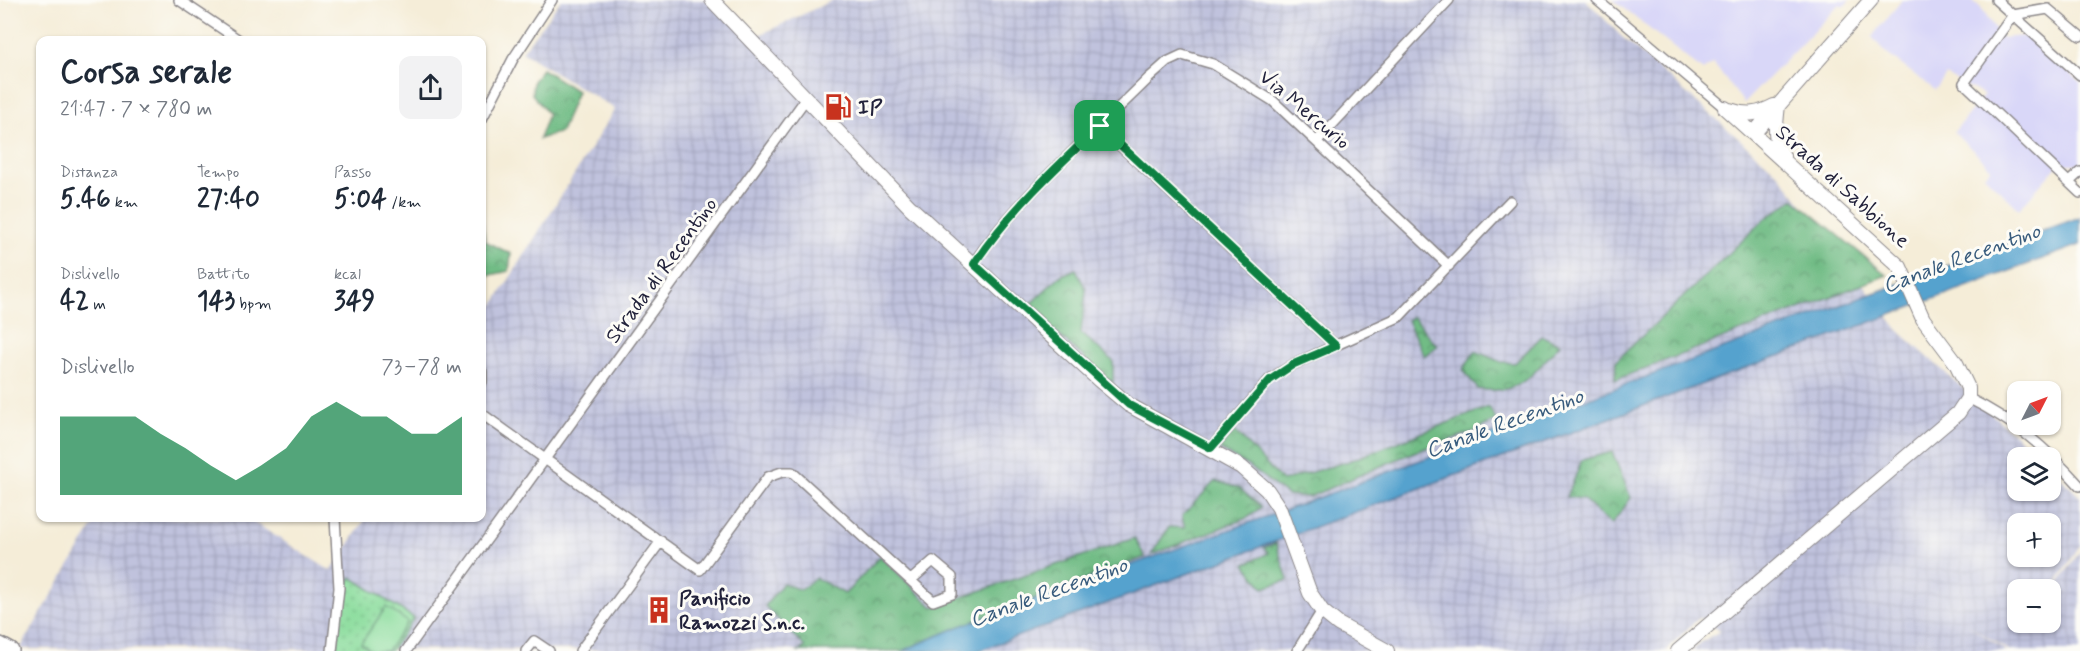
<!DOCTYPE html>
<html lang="it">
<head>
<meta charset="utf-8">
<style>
  body { margin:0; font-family:Mynerve,sans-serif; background:#f2f2f3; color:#1f2937; height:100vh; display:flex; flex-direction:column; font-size:22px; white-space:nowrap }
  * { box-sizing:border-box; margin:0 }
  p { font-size:20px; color:#747a83 }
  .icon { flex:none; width:33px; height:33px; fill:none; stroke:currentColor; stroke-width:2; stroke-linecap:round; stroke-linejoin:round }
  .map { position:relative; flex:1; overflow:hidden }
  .panel { position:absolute; left:36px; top:36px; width:450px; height:486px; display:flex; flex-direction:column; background:#fff; border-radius:12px; box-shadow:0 2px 4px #0004 }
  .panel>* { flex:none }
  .needle { width:39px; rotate:48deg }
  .tools { position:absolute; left:2007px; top:381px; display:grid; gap:12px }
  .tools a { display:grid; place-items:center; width:54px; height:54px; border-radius:12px; background:#fff; box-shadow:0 2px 4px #0004; font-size:30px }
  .pin { position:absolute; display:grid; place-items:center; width:51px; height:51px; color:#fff; margin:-26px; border-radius:12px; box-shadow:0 3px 9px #0006 }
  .round { display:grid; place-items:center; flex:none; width:63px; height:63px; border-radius:12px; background:#f2f2f3 }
  .summary { display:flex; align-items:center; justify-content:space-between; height:102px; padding:0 24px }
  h1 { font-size:33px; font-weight:700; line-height:45px }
  .metrics { display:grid; grid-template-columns:repeat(3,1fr); gap:9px; height:102px; padding:6px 24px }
  .metrics div { display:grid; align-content:center }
  .metrics b { font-size:26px; font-weight:700 }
  .metrics small { font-size:16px; font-weight:400 }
  .metrics p { font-size:16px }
  .chart { height:168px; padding:12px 24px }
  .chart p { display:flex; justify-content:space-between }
  .chart svg { width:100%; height:108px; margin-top:6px; fill:#0b8043; opacity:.7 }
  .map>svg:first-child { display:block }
</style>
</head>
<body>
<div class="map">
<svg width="2080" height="651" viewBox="0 0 2080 651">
  <defs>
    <pattern id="industrial-grid" width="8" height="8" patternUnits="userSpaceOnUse" patternTransform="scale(1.5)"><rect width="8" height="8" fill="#c0c2dd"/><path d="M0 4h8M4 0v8" fill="none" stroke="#a5a6bf"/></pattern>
    <pattern id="forest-crowns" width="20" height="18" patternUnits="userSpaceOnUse" patternTransform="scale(1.5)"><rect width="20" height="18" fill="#71bc85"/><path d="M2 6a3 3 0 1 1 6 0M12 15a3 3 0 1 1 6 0" fill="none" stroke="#5c986e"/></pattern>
    <pattern id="park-dots" width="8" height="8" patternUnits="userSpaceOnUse" patternTransform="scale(1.5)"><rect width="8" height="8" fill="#8cdd9e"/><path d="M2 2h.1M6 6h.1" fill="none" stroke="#78bd89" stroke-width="1.8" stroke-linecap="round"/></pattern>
  </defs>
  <rect width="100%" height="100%" fill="#fdfcf7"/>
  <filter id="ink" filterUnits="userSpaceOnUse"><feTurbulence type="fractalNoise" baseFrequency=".0167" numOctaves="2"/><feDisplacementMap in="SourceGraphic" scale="12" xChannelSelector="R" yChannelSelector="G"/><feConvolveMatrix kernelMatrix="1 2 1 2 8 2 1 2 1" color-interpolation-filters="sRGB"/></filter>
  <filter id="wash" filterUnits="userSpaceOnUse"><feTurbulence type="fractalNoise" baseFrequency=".008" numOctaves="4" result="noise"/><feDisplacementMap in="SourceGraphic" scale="24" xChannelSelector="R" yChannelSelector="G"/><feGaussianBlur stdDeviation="1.35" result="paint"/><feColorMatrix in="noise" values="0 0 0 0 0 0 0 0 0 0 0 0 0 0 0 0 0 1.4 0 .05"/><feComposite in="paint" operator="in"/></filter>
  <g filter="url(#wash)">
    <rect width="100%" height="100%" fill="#f5edd8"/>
    <path fill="#d9d7f8" d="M1613,0h237l-7,7 -3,-3 -96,99 -31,-40 -10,8z
      M1902,0h70l8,7 22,31 21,-2 13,6 44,41v81h-21l-40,45 -35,-34 7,-7 -37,-36 30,-37 -38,-20 -11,15 -48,-36 -15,-17z"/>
    <path fill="url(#industrial-grid)" fill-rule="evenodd" d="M561,0h149l41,39 82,-39h753l35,36 157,137 123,160 139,124 -22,1v32h32l1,-22 29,29v48l-29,47 -1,-2h-32v32h32l1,-28 29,-43v100h-70l-46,-29 43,29h-315l9,-9 19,-11 -21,-14 -33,34 -1646,-2 78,-131h149l84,53 35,-53h116v-195l133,-214 -93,-57zM2018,524h32v32h-32z"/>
    <path fill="url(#forest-crowns)" stroke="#4a6f60" stroke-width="1.5" d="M542,69l35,22 -16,41 -22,7 9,-25 -16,-20 1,-13z
      M1794,199l93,76 -272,105 1,-19 149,-142z
      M482,221l3,20 26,13 -2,17 -27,6z
      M1076,269l10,21 -5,43 32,28v22l-86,-76 33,-31z
      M1413,317l24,29 -13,10 -17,-36z
      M1542,336l18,8c-27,29 -38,52 -82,45l-15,-19 12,-19 26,11 14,1z
      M1489,407l7,13 -23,12 -59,20 -105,45 -22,-2 -37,-28 -31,-18 16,-18 47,50 67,-20z
      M1612,452l19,46 -20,27 -28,-26 -16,-2 15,-37z
      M1215,481l24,7 22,19 -12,10 -98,38 18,-28 16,1 -3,-12z
      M1135,538l10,19 -187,70 -56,24h-104l7,-4 -40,-41 18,-23 17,7 16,-12 29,16 35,-38 53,51z
      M1276,543l12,37 -24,8 -19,-24 24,-11 -5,-5z"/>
    <path fill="url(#park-dots)" stroke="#57806c" stroke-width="1.5" d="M351,577l63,41 -23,33h-55l7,-58z"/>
    <path fill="#8cdd9e" stroke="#57806c" stroke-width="1.5" d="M386,607l22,15 -21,29h-15l-11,-8z"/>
    <path fill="#55a2ce" stroke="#3c6284" stroke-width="1.5" d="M2080,217v28l-1102,406h-76l56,-24 338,-121z"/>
  </g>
  <g filter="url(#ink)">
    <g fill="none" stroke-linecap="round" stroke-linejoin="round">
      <defs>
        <path id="street" d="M179,0l60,40
          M1597,0l128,108
          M1996,0l84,75
          M2080,36l-32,-27 -35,6 -49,68 116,110
          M482,119l31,-60 39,-59
          M1099,126l237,220
          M1317,141l132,-141
          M2069,182l11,-10
          M973,264c49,-71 116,-126 176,-186l18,-16 15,-7 31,9 60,37 176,165
          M482,372v10
          M1968,398c48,24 77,49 112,88
          M482,414l218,156 68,-93 14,-5h10l141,129 19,-7v-17l-19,-16 -22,19
          M1211,448l59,-69 24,-15 105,-47 111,-116
          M332,651l7,-63 -4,-70
          M406,651l399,-551
          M526,651l8,-10 15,10
          M580,651l81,-110
          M1297,651l25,-40"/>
        <path id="secondary" d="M712,0l198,207 189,173 30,25 112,62 26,23 12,18 31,85 12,18 16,13 49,27
          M1778,105c-2,19 -5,34 5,51
          M1730,110c17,6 29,4 44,-4
          M1754,133l117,-133
          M1678,651l280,-238 10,-15v-10l-12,-25 -33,-44 -23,-52 -175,-159"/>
        <path id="primary" d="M0,645l11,6"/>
      </defs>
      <use href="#street" stroke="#8c888a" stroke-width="12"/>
      <use href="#secondary" stroke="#8c888a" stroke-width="16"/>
      <use href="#primary" stroke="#8c888a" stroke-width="18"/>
      <use href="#street" stroke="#fff" stroke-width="9"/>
      <use href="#secondary" stroke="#fff" stroke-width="14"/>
      <use href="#primary" stroke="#fff" stroke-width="15"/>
    </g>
  </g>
  <g fill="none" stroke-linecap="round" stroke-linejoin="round" filter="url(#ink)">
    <defs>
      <path id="route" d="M1100,126l236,220 -42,18 -24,16 -59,68 -82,-43 -155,-141c35,-52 80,-95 126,-138z"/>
    </defs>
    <use href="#route" stroke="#fff" stroke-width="12"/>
    <use href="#route" stroke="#0b8043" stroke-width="8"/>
  </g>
  <defs>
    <symbol id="fuel-bare" viewBox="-9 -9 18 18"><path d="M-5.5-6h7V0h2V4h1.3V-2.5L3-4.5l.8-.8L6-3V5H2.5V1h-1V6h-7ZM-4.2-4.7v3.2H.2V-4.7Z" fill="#c8321e" stroke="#fdfcf7" stroke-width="2.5" paint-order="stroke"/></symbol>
    <symbol id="building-bare" viewBox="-9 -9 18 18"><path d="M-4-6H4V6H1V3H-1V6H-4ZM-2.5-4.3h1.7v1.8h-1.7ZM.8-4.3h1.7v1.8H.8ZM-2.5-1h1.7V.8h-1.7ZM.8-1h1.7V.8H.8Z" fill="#c8321e" stroke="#fdfcf7" stroke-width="2.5" paint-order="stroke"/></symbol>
  </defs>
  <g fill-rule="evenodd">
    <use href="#fuel-bare" x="819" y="88" width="38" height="38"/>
    <use href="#building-bare" x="640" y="591" width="38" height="38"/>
  </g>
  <g text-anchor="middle" stroke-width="6" stroke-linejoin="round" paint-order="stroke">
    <g font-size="21" font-weight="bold" fill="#22223b" stroke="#fdfcf7" text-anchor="start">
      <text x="858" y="114">IP</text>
      <text x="679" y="605">Panificio<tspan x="679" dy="24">Ramozzi S.n.c.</tspan></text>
    </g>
    <g font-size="21" fill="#22223b" stroke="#fdfcf7">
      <text transform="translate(1305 109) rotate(40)" y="7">Via Mercurio</text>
      <text transform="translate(1843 186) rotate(42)" y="7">Strada di Sabbione</text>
      <text transform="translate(661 270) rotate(-54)" y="7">Strada di Recentino</text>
    </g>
    <g font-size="22" font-style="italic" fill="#395c7d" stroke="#fdfcf7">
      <text transform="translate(1961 257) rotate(-20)" y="8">Canale Recentino</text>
      <text transform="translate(1504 422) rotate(-20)" y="8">Canale Recentino</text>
      <text transform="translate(1048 591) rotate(-20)" y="8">Canale Recentino</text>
    </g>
  </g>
</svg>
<div class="tools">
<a><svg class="needle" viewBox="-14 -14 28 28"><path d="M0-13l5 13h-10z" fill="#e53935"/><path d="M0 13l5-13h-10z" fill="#747a83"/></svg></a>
<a><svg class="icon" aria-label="layers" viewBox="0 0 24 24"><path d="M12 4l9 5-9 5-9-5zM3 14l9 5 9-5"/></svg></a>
<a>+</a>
<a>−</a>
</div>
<div class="pin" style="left:1100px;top:126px;background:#1e9e55"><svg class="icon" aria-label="arrive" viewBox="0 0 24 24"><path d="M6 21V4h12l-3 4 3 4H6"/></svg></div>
<section class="panel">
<div class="summary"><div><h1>Corsa serale</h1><p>21:47 · 7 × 780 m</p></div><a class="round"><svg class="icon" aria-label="share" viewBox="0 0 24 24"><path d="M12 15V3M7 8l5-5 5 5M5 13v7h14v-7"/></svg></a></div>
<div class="metrics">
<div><p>Distanza</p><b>5.46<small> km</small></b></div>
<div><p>Tempo</p><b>27:40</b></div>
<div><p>Passo</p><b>5:04<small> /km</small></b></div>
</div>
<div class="metrics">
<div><p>Dislivello</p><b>42<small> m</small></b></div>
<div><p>Battito</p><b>143<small> bpm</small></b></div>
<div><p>kcal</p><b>349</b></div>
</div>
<div class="chart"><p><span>Dislivello</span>73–78 m</p>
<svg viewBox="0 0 160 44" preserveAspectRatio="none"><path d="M0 44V12L10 12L20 12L30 12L40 19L50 25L60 32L70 38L80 32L90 25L100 12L110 6L120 12L130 12L140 19L150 19L160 12V44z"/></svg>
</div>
</section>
</div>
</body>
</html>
